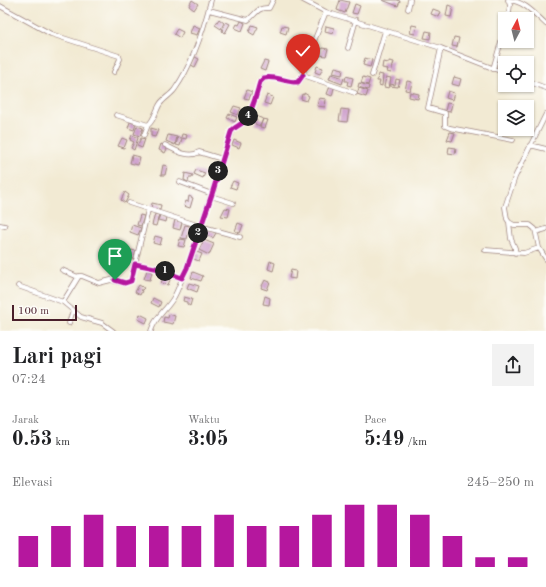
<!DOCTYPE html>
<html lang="id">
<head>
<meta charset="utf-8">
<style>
  body { margin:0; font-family:"Old Standard TT",serif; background:#f2f2f2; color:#202124; height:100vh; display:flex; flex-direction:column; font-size:15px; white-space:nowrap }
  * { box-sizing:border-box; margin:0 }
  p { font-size:13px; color:#757577 }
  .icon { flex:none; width:22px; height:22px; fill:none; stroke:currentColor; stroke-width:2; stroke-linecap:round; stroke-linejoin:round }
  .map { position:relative; height:331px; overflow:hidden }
  .details { display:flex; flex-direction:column; background:#fff; flex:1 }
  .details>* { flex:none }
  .needle { width:26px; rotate:7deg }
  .tools { position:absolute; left:498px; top:12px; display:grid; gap:8px }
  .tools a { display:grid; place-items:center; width:36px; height:36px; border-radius:0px; background:#fff; box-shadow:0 1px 3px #0004; font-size:20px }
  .scale { position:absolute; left:12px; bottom:10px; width:65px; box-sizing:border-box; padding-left:4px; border:2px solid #4a1f2b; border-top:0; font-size:11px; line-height:14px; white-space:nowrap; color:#4a1f2b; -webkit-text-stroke:3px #fdfcf7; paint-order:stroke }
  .pin { position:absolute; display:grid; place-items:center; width:34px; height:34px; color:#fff; margin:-41px -17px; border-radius:50% 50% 50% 0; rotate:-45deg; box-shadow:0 0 4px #0007 }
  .pin .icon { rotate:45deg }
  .km { position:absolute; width:20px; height:20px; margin:-10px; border-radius:50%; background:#222; color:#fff; font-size:11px; line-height:20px; text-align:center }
  .round { display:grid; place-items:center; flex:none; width:42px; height:42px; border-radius:0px; background:#f2f2f2 }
  .headline { display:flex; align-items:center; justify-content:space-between; height:68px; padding:0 12px }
  h1 { font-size:22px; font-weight:800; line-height:30px }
  .stats { display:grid; grid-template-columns:repeat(3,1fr); gap:6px; height:68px; padding:4px 12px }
  .stats div { display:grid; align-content:center }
  .stats b { font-size:20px; font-weight:800 }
  .stats small { font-size:11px; font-weight:400 }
  .stats p { font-size:11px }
  .chart { height:112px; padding:8px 12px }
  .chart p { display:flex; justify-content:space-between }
  .chart svg { width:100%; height:72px; margin-top:4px; stroke:#b5179e; stroke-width:6 }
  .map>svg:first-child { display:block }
</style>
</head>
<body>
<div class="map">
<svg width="546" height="331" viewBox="0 0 546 331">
  <rect width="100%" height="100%" fill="#fdfcf7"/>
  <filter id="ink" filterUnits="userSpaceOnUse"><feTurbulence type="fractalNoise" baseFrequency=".025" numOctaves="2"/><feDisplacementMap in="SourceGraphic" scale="8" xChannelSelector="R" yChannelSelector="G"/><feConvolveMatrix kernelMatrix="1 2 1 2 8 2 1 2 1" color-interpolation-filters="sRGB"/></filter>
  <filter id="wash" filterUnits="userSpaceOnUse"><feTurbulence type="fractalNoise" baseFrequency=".012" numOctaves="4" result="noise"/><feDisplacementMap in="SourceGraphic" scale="16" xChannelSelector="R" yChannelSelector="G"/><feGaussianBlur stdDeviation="0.9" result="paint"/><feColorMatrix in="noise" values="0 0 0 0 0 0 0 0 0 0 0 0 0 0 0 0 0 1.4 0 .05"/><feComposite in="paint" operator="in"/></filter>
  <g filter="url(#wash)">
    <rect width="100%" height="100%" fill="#f2ead3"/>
    <g id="blocks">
      <path fill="#cc9bcb" d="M192,0l6,4 -4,6 -5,-4z
        M340,0l9,2 -4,11 -8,-3z
        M382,0h15l3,1 -2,5z
        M355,4l5,2 -3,8 -5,-1z
        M448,5l5,2 -2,10 -5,-1z
        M433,9l8,3 -2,5 -8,-3z
        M219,19l5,4 -3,6 -6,-4z
        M241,21l4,2 -3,8 -7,-3 2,-4 2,1z
        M226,22l4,2 -5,9 -3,-2z
        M193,25l7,3 -3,7 -7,-2z
        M252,25l6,2 -4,8 -5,-3z
        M412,25l5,1 -2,8 -5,-1z
        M282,26l6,1 -2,7 -6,-2z
        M326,26l8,2 -1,6 -8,-2z
        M177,29l6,3 -3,6 -6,-4z
        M426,31l5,1 -1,7 -6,-1z
        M454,37l5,1 -2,9 -5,-1z
        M322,48l6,1 -2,7 -6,-1z
        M195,57l4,2 -4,8 -4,-2z
        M365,58l7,2 -2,7 -7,-2z
        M264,61l4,1 -3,9 -5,-2z
        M389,61l5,1 -3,11 -4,-1 1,-3 -6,-1 1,-6 6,1z
        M317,66l6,2 -3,6 -5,-2z
        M335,67l8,2 -1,6 -9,-2z
        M331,74l13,4 -2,6 -13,-5z
        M378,74l5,1 -1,11 -3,-1 1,-4h-3z
        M346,76l7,2 -2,8 -4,-1 1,-4h-3z
        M363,77l7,2 -2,6 -7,-2z
        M386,77l5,1 -2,10 -5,-1z
        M454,77l7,2 -2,7 -7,-2z
        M396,79l4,1 -2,7 -8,-1v-2l5,1z
        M407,81l5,1 -2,9 -5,-1z
        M359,83l10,3 -1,4 -10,-3z
        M330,86l4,2 -2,8 -5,-2z
        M359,88l9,3 -2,6 -9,-3z
        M247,90l5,2 -3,7 -5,-1z
        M448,91l6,2 -2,7 -6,-2z
        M410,92l9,2 -1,5 -9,-2z
        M304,93l5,3 -2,5 -6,-2 1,-5 2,1z
        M267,95l6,2 -3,8 -6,-2z
        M319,98l7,1 -1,8 -8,-1z
        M447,103l5,1 -2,8 -5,-1z
        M234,106l7,2 -3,7 -7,-3z
        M341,109l8,1 -2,12 -8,-1z
        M229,114l8,3 -2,5 -8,-4z
        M256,116l7,3 -3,7 -5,-2 2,-4 -2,-1z
        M263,119l5,1 -3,8 -5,-1z
        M130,122l6,2 -2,6 -6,-2z
        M137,126l6,2 -3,8 -6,-2z
        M151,128l7,2 -3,7 -4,-1z
        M450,132l5,1 -3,8 -5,-1z
        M182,134l5,1 -1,4 -4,-1 -2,8 -4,-1 2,-8 3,1z
        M132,135l6,3 -4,12 -3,-2 3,-6 -4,-2z
        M168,135l9,2 -2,8 -9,-4z
        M122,138l5,2 -3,8 -6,-2z
        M141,138l4,1 -3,9 -5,-2z
        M234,140l7,3 -2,5 -7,-3z
        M161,144l7,3 -3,6 -6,-3z
        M449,147l7,1 -1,6 -7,-1z
        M132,155l8,2 -2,8 -8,-2z
        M163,165l4,1 -2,9h-4z
        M211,166l7,3 -2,5 -7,-2z
        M196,170l9,3 -2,5 -9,-4z
        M185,173l8,2 -1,3h-3l-1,4 -4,-2z
        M233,181l5,2 -2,6 -6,-2z
        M125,192l4,3 -4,8 -4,-3z
        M189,196l4,2 -3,10 -6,-2 2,-5 2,1z
        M152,203l9,2 -1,5 -9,-1z
        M225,208l5,1 -2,8 -7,-1z
        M155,214l4,1 -3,11 -4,-1z
        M140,215l4,1 -3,10 -4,-1z
        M160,215l7,2 -1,5 -8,-2z
        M175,220l7,2 -2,8 -7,-2z
        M238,223l5,2 -3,8 -5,-2z
        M132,225l9,3 -3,7 -8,-3z
        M185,225l5,1 -3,13 -6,-1z
        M208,229l8,4 -3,5 -8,-4z
        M155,236l7,2 -2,7 -7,-2z
        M180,239l6,1 -2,7 -6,-1z
        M204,240l10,4 -5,11 -10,-5z
        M124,249h5l-2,9 -4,-1z
        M131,250l5,1 -2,8 -5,-1z
        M194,251l8,3 -3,7 -8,-3 1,-2h3v-2l-2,-1z
        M270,261l5,2 -2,8 -5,-2z
        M147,270l5,2 -2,8 -6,-1z
        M291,270l5,1 -1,8 -6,-1z
        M193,272l10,4 -2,5 -10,-3z
        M164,275l7,2 -3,8 -7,-2z
        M265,280l5,2 -3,8 -6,-2z
        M189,283l10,3 -2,6 -10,-4z
        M139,285l5,3 -2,2h-2l2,1 -2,4 -5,-3z
        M265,296l5,2 -1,7 -6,-1z
        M184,297l8,2 -2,7 -3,-2v-2l-4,-1z
        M153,298l8,4 -2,5 -8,-4z
        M140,314l8,4 -2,5 -8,-4z
        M169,314l6,2 -2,8 -10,-2 1,-5 4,1z"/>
    </g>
  </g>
  <g filter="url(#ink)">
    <use href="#blocks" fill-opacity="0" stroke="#9e847f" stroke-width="1"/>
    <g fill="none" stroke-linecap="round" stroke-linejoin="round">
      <defs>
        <path id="minor" d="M303,0l23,12 115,36 64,25
          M508,0c16,1 26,13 38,24
          M508,0l2,5 -2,14
          M0,6l51,28 68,22 1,3 -6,13
          M408,9l2,-9
          M209,10l39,10c8,-6 9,-13 21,-12l4,-8
          M348,48l8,-28
          M441,48l-13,60 17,5v13l5,2 63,12
          M493,69l12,-41
          M303,75l52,18
          M372,75l13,-44
          M527,81l19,7
          M116,115l32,10
          M144,135l4,-10c6,-4 8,-15 12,-21 4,-6 11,-9 15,-15 17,-24 29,-61 36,-89
          M165,145c10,5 24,14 34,7l23,7
          M530,145l16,4
          M180,182l32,12
          M211,196l22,7
          M129,203l71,23 40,11
          M509,222l5,3h16l5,4 4,19 7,11
          M0,225l5,1
          M536,232l10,-3
          M485,250l39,3 15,-5
          M515,253v-5l-4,-9 -2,-17 -2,-3 -2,-12 10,-30 31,-63
          M135,264l20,4 26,10
          M62,270l16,7
          M18,286l45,16 18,15 21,6 11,8
          M63,302l16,-26h3l17,7 12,-3 14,3 6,-2 17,-71
          M69,323l4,-13
          M151,331c5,-16 15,-20 23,-34 5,-9 8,-20 13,-29l46,-139 10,-6 6,-8 12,-33 3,-4c11,-3 23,5 34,4l3,-3 13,-38 12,-29"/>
      </defs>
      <use href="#minor" stroke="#9e847f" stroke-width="5.5"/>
      <use href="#minor" stroke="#fff" stroke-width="4"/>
    </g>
  </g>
  <g fill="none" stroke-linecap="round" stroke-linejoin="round" filter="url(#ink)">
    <defs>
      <path id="route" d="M115,280l10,3 6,-2 4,-17 20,4 27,10 5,-10 25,-74 19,-62c3,-6 10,-6 14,-12 8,-10 11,-25 15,-38l4,-4c11,-3 23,5 34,4l5,-7"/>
    </defs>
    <use href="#route" stroke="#fff" stroke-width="8"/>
    <use href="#route" stroke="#b5179e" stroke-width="5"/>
  </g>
</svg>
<div class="tools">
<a><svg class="needle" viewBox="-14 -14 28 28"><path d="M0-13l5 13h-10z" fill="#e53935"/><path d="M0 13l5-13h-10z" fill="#757577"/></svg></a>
<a><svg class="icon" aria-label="locate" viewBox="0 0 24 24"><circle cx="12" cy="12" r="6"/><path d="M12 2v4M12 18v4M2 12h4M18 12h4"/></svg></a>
<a><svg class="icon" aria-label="layers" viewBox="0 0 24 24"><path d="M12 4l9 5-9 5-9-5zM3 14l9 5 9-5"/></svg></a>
</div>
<div class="scale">100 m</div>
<div class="pin" style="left:115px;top:280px;background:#1e9e55"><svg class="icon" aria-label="arrive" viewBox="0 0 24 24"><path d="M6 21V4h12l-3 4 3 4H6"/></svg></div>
<div class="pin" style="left:303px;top:75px;background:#d93025"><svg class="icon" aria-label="check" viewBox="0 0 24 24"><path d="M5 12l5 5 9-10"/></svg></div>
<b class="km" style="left:165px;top:271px">1</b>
<b class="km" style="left:198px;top:233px">2</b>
<b class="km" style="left:218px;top:171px">3</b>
<b class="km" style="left:248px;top:116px">4</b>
</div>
<section class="details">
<div class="headline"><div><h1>Lari pagi</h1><p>07:24</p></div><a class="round"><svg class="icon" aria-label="share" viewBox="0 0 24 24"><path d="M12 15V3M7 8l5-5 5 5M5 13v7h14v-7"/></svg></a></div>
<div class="stats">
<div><p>Jarak</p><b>0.53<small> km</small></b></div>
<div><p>Waktu</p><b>3:05</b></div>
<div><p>Pace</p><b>5:49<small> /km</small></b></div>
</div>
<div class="chart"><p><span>Elevasi</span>245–250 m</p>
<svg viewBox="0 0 160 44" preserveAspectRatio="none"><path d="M5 44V25M15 44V19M25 44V12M35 44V19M45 44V19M55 44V19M65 44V12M75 44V19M85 44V19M95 44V12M105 44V6M115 44V6M125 44V12M135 44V25M145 44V38M155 44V38"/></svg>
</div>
</section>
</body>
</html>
